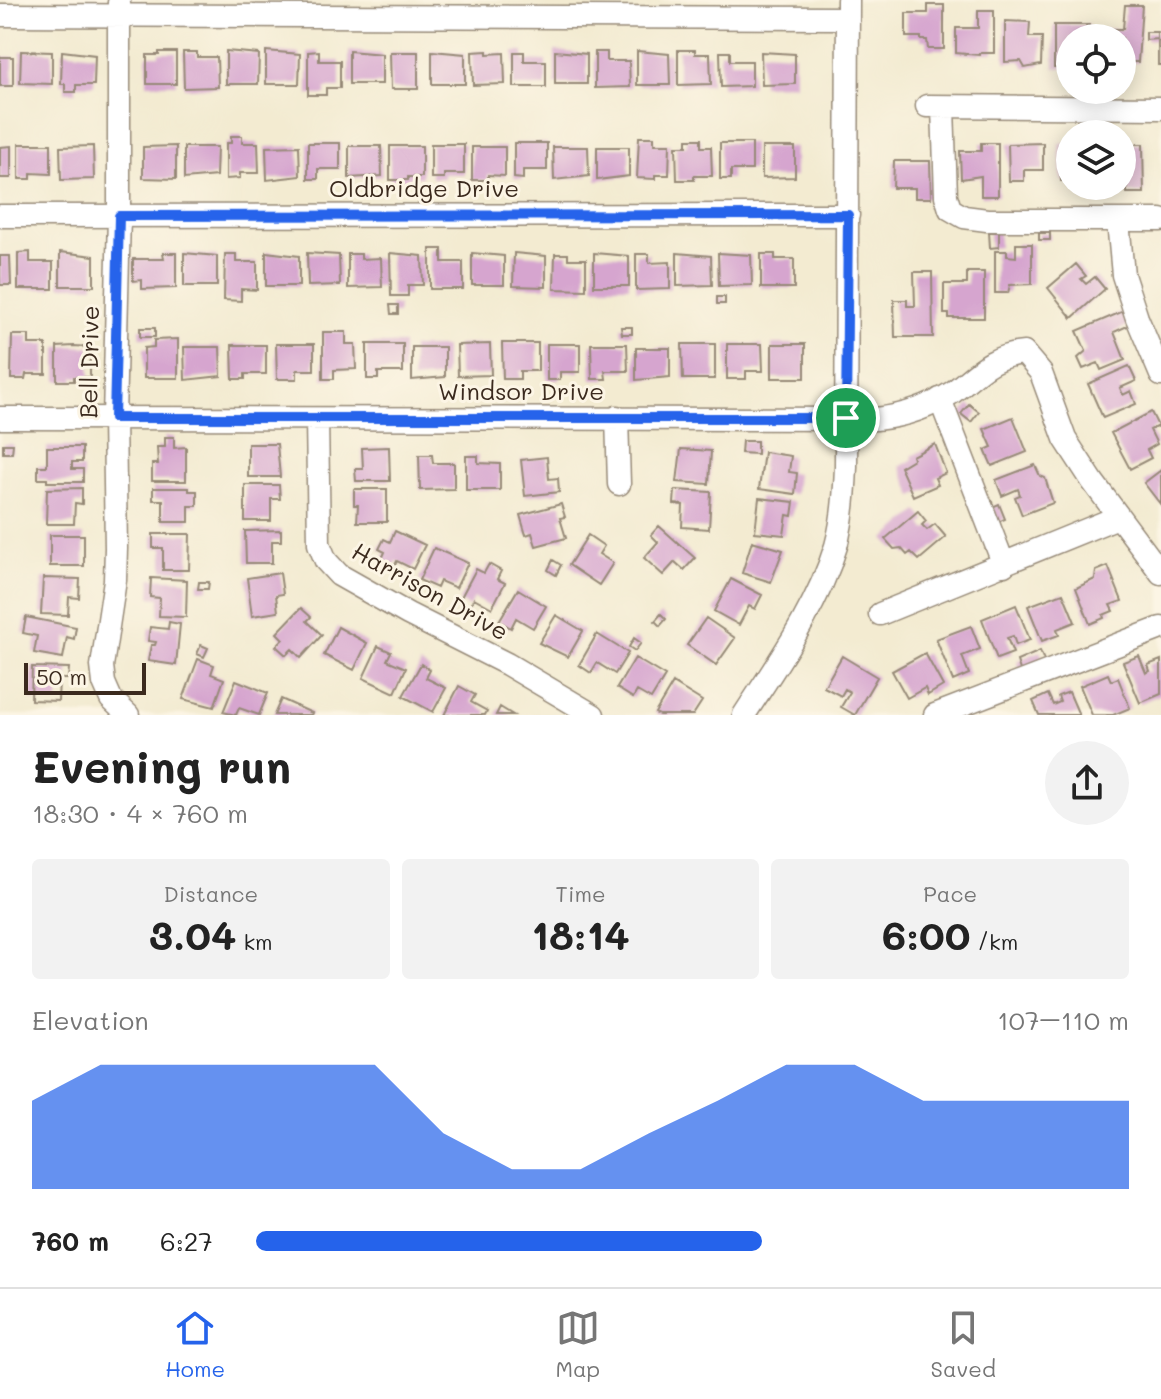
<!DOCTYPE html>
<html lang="en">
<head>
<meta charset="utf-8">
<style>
  body { margin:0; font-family:Mali,sans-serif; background:#f2f2f2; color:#222; height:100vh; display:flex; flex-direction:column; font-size:30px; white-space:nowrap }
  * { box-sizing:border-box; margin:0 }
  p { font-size:26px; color:#767676 }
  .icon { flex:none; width:44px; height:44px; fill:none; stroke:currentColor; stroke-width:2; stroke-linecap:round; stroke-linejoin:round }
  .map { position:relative; height:715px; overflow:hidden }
  .sheet { display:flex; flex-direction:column; background:#fff; flex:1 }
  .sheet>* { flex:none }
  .buttons { position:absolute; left:1056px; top:24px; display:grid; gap:16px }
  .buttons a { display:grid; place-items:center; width:80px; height:80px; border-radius:50%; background:#fff; box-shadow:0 4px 20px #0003; font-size:40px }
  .scale { position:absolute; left:24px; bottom:20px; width:122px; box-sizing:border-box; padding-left:8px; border:4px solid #3b2a1e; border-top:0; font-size:22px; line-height:28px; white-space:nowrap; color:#3b2a1e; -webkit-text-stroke:6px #fcf5e5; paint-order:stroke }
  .pin { position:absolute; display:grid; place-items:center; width:68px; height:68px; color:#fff; margin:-34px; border:4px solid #fff; border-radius:50%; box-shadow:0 2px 8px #0007 }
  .round { display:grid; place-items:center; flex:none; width:84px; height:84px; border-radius:42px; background:#f2f2f2 }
  .headline { display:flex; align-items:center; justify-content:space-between; height:136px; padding:0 32px }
  h1 { font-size:44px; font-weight:700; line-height:60px }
  .metrics { display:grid; grid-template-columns:repeat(3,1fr); gap:12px; height:136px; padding:8px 32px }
  .metrics div { display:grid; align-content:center; border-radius:8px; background:#f2f2f2; text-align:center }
  .metrics b { font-size:40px; font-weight:700 }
  .metrics small { font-size:22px; font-weight:400 }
  .metrics p { font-size:22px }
  .chart { height:224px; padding:16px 32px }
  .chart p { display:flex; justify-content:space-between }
  .chart svg { width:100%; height:144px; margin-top:8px; fill:#2563eb; opacity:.7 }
  ul { padding:0 32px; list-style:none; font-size:26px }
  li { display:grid; grid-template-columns:128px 96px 1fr; align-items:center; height:60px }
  li i { height:20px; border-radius:10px; background:#2563eb }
  .tabs { display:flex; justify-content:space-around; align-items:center; height:112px; border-top:2px solid #e0e0e0; background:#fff; font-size:22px; color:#767676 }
  .tabs a { display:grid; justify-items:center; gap:4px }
  .tabs .active { color:#2563eb }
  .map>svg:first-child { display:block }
</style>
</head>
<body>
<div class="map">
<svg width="1161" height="715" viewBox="0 0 1161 715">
  <rect width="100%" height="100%" fill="#fcf5e5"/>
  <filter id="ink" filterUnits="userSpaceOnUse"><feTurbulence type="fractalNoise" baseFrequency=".0125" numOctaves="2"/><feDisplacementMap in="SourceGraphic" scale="16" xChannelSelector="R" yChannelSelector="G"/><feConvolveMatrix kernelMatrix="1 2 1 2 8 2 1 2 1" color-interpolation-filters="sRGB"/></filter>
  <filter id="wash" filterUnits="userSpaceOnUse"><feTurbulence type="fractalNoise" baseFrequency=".006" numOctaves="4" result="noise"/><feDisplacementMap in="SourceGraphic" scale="32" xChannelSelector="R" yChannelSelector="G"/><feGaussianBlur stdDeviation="1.8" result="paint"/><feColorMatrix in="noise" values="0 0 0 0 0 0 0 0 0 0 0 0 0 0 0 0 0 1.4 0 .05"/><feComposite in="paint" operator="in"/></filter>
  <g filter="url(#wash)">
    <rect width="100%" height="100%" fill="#f3ebd1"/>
    <g id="blocks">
      <path fill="#d6a5cf" d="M928,5h16v44h-16l-1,-9h-6v-3h-15v-24h22z
        M1125,5h17l-4,57h-16v-24h-19v-9h20z
        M978,10h16v43h-15v2l-23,-2v-25h22z
        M1005,21l25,1 -1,15h13l-1,28 -16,3 -4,-7 -16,1z
        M1054,25h35v13h-19v30h-16z
        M1146,32h11v7l-11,1z
        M1158,41h3v24h-3z
        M678,50h17v4h15l1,30 -33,1z
        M21,51l31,1v32l-32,-1z
        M62,51l33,4 -1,30h-18v7h-11v-8h-4z
        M226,51l33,3 -1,30h-32z
        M266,51l34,3 -1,30h-33z
        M319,51v10h21v27h-14v7h-18v-43z
        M349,51l33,3v30h-33z
        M432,51l33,3v30h-33z
        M487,51v3l17,-1 1,31 -32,1 -1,-33z
        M555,51l32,3v30h-32z
        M637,51l32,3 1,31h-33z
        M159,52h17v32h-29v-29h12z
        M183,52h14v5h20l1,30 -34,1z
        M390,52h28v37h-27z
        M514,52h10v9h22v26h-32z
        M595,52h12v9h22l1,26 -35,1z
        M720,52h10v9h22v25l-31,1z
        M761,52l34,2v30l-33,1z
        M0,57h13v29h-13z
        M231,136h11v7h16l1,30h-19v5l-14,1v-36h5z
        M639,137h15v7h16l-1,31h-14v4l-18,-1z
        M687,139h14v8h10l1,29h-18v4h-17l-1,-34h11z
        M308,143h32v26h-22v10h-10z
        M514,143h33v27h-24v9l-9,-1z
        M720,143h32v27h-21v9h-11z
        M981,143h17v53h-17v-20l-20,3 -1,-28h21z
        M1043,143v27h-19v11h-15l-1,-37z
        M1059,143h11v38h-9z
        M19,144h32v30l-20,-1v6h-12z
        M431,144h33v30h-20v4h-13z
        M1127,144h16l1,49h-17v-15h-5v-25h5z
        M11,146v32h-11v-31z
        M93,146l1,33 -33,1 -1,-33z
        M176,146v33l-33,-1v-31z
        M299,146l1,30 -33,4 -1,-33z
        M349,146h32l1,30 -33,2z
        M390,146h32v31h-14v3h-18z
        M184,147h33l-1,29 -32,3z
        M472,147h33v29l-17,-1v5h-16z
        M553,147h35l1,29 -35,4z
        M597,147h32v29l-32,4z
        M762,147h33v30l-33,1z
        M894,161h36l1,37h-16v-10h-22z
        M989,232h10v15l-9,1z
        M1039,233h11v7h-11z
        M1016,244h16v40l-22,1 -2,8h-13v-42h12v5l9,1z
        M430,249h12v13h21v27h-33z
        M30,252v10h23v27h-35v-36z
        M60,252l34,4v30h-34z
        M266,252l33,4v30h-33z
        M163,253h13v35l-34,1v-9l-9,1v-22h31z
        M184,253l33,3v30h-33z
        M307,253l32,2 1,30 -32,1z
        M390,253l32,3 1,29h-15v11h-17z
        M472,253l32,3v29h-32z
        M514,253l32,3v31l-33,-1z
        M594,253l35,3v30h-35z
        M677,253l34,3 1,29 -35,1z
        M718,253l33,2 1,30 -33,1z
        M225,254h11v8h21v28l-16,-1v12l-17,-1z
        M348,254h13v5l20,-1 1,29 -34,1z
        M555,254h13v5h18v31l-32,-1z
        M636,254h13v9l21,-1v27l-34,1z
        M761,254h14v5h19v29h-33z
        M0,256h10l1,29h-11z
        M1076,264l10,12 -5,3 5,5 9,-7 10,12 -33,29 -24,-30z
        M914,272h18l1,65h-38l-1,-37h13v6h8z
        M967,272h17v46h-35v-4h-5v-30h23z
        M717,297h8v7h-8z
        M390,305h8v9h-7z
        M1126,310l6,14 -18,8 11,28 -24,10 -3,-7 -15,6 -5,-11 8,-7 -9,-20z
        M621,327h11v7h-10z
        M140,328h15v9h-15z
        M323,332h23v12h9l1,25 -22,1v9h-11z
        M12,335h17v9h17v30h-20l-1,5h-14z
        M178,339v39h-34v-30l10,-1v-7z
        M502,343h36v28h-18v8h-17z
        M276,344h38v26h-17v9h-20z
        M367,344h36v28h-25v7h-11z
        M490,344l1,31 -33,1 -1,-31z
        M547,344h33v28h-20v8h-13z
        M591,344h36l1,27h-23l1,8h-14z
        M682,344h33v35h-32z
        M727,344h35l1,27h-17v8h-19z
        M772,344h33v34h-33z
        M232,345h34v29h-21v5h-12z
        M74,346l16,1v30h-16v4h-17v-34z
        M184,347h36l1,29 -36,4z
        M412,347h33v30l-33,3z
        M636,348h34v29l-34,3z
        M1129,366l7,15 -16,7 3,7 8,-4 5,13 -33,14 -15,-34z
        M969,404l10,8 -8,10 -10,-8z
        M1151,412l7,14 -8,4 7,14 -10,6 4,8 -21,11 -19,-36z
        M1013,417l14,35 -35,14 -7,-16 7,-3 -8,-18z
        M165,437h9v11l12,-1v34h-34v-17h6l-1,-17h8z
        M742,441h15v13l-16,-1z
        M3,444h10l-1,9h-9z
        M248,444h29l3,33h-32z
        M935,444l11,29 -11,5 3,7 -25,11 -13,-29 13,-8 -1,-3z
        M47,447h35v15h-10v7h11v13h-36v-3h-9v-13h9z
        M389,447l1,34h-34l-1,-12h8l-1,-21z
        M681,449l30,2 -2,33 -32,-2z
        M764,452l27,4 -2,16 8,1 -2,21 -36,-5z
        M419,455h13l1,8h21v26l-34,1z
        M466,456h12v7l22,1v26h-34z
        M547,457l2,22 9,-1 1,14 -34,4 -4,-36z
        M1035,465l5,11 5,2 8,25 -31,12 -7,-18 5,-2 -2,-6 -16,7 -6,-16z
        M1161,470v35l-17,-22z
        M245,485h34l1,14h-9v22h-26z
        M82,488v16l-7,-1 -1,21h-28l1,-35z
        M153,488h36v3h8v15h-8v16h-26v-22h-10z
        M354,489h33v33h-30l1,-17h-4z
        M675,490l36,2 -2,37 -27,-2 1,-22 -9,-1z
        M759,498l35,4 -2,14 -5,-1 -3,20 -29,-3z
        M561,504l4,13 -5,1 6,20 -30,8 -4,-13 -6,2 -6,-20z
        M999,504l6,15 -7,3 -6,-15z
        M918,511l8,10 -4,4 5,5 8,-6 11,13 -27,23 -8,-8 -4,3 -6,-7 -7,1 -9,-10z
        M659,526l36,32 -11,12 -9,-8 -12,13 -19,-17 14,-16 -7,-7z
        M281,530v11h-9v22h-26l-1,-32z
        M395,531l30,14 -12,24 -16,-8 -3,6 -13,-6 4,-9 -6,-3 5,-10 6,3z
        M153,534h37l-1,36h-26v-22h-10z
        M50,535h34v31h-34z
        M588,535l16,11 -5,8 14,9 -14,22 -30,-20z
        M752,541l31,9 -12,32 -29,-9z
        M434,548l34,15 -12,25 -16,-7 -3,7 -18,-8z
        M553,560l8,5 -5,10 -8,-5z
        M489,564l12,7 -4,8 8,4 -13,25 -18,-10 -5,9 -10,-6 17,-32 8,4z
        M1108,566l14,35 -12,4 3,6 -10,4 1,3 -14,6 -14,-36 19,-9 1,-8z
        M280,573l3,21 -7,1 2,17 -26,4 -5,-38z
        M43,578l37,1 -1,19 -10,-1 -1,18 -27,-1z
        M151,578l36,2 -1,37 -27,-1 1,-18 -10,-1z
        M731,579l31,16 -7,14 -6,-3 -10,19 -25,-14z
        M199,582h10l-1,7h-10z
        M518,589l28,17 -13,22 -17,-10 -5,10 -12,-7z
        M1063,593l12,29 -18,7 2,6 -17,6 -14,-35z
        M1016,605l14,35 -14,5 -3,-9 -6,2 6,15 -16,6 -15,-40z
        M301,608l10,9 -4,4 15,14 -21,23 -9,-9 -6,6 -10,-9 7,-7 -6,-6z
        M661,614l5,5 -6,7 -5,-5z
        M556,615l27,16 -15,26 -29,-14z
        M26,617l50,10 -2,12 -7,-2 -4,21 -29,-5 3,-17 -14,-3z
        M706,618l29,20 -19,27 -29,-20z
        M169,622l11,2 -4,41 -28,-4 3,-16h4l1,-3 -8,-1 2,-14 18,2z
        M971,626l9,23 -18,7 7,18 -16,7 -17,-42z
        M338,627l29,16 -13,27 -30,-15z
        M597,634l31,19 -13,21 -18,-11 -6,10 -12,-8z
        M634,638l7,5 -6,8 -6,-4z
        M201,645l7,3 -4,9 -7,-3z
        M378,646l13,6 -4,8 19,8 -11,25 -32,-15z
        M1040,651l5,12 -24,10 -4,-12z
        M925,653l18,33 -15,9 -3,-7 -18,10 -15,-27z
        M842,656l35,21 -22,38 -14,-8 9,-15 -5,-3 -4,7 -17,-9z
        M1139,656l7,17 4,-2 -2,-6 13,-5v34l-21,9 -17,-41z
        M635,658l30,18 -14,23 -14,-8 -4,7 -16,-10z
        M198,659l16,6 -3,9 13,5 -10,28 -31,-8z
        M421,664l9,6 -4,8 20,10 -13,24 -30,-16z
        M32,667l37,1 -1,11h-9l-1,22 -27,-1z
        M1108,674l3,7 7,-3 12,30 -17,7h-21l-12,-29z
        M236,680l32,13 -9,22 -20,-7 -3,7 -13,-3z
        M673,683l29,18 -9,14h-34l-4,-2z
        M459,686l16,9 -4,7 16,9 -2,4h-41z
        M1069,692l10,23h-40l-6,-14 15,-7 5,11 7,-3 -2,-6z
        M281,699l31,14 -1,2h-37z
        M500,707l13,8h-17z"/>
    </g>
  </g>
  <g filter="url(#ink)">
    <use href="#blocks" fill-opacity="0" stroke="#978a78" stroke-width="2"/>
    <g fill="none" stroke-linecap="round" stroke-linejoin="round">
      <defs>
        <path id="minor" d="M119,3v213l-5,202 2,130 -1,32 -13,86 2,17 7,16 17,16
          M0,15l848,3
          M927,106l234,2
          M943,107l3,89 4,13 14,8 23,3h174
          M0,216l848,-1
          M1118,221l5,54 14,43 24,57
          M940,399l64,166
          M617,417l2,67
          M0,418l876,1c28,-3 53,-11 77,-27 25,-19 37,-36 71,-39l17,20 24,66 28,43 68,91
          M317,419l2,125 7,17 13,14 69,39 99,50 86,51
          M880,614l238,-97
          M744,715c35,-54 73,-107 92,-169 7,-25 9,-53 10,-79l2,-467
          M935,715l226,-87"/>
      </defs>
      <use href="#minor" stroke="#978a78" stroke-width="25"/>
      <use href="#minor" stroke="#fff" stroke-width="22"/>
    </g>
  </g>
  <g fill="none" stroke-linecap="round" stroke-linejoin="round" filter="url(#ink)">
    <defs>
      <path id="route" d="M848,215l-2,203h-732l5,-202z"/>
    </defs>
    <use href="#route" stroke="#fff" stroke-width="16"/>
    <use href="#route" stroke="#2563eb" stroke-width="10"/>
  </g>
  <g text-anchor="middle" stroke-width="6" stroke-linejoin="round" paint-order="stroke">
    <g font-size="24" fill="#3b2a1e" stroke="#fcf5e5">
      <text x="424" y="197">Oldbridge Drive</text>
      <text transform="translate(90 362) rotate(-89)" y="8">Bell Drive</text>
      <text x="521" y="400">Windsor Drive</text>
      <text transform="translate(430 592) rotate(29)" y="8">Harrison Drive</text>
    </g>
  </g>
</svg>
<div class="buttons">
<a><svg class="icon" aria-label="locate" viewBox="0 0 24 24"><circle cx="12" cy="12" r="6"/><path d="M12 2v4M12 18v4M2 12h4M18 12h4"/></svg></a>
<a><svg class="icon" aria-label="layers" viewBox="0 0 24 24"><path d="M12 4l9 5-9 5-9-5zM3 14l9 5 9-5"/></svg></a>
</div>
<div class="scale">50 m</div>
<div class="pin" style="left:846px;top:418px;background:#1e9e55"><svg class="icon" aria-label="arrive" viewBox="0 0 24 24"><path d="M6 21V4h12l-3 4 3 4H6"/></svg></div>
</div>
<section class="sheet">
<div class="headline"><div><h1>Evening run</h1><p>18:30 · 4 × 760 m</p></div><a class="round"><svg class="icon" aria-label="share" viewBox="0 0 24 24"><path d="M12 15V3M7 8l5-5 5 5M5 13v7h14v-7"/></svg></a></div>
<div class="metrics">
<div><p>Distance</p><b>3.04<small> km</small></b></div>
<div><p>Time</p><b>18:14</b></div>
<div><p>Pace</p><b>6:00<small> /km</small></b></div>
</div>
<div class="chart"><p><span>Elevation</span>107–110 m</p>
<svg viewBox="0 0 160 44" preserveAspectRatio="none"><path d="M0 44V17L10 6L20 6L30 6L40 6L50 6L60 27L70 38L80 38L90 27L100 17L110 6L120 6L130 17L140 17L150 17L160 17V44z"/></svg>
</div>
<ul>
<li><b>760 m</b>6:27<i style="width:58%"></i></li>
</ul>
</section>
<nav class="tabs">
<a class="active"><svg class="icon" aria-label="home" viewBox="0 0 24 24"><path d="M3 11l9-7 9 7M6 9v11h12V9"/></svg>Home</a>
<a><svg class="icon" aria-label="map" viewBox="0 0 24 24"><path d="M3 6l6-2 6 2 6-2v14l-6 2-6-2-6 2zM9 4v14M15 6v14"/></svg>Map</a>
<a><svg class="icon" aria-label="saved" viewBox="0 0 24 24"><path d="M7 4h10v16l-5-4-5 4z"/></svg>Saved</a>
</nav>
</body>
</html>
